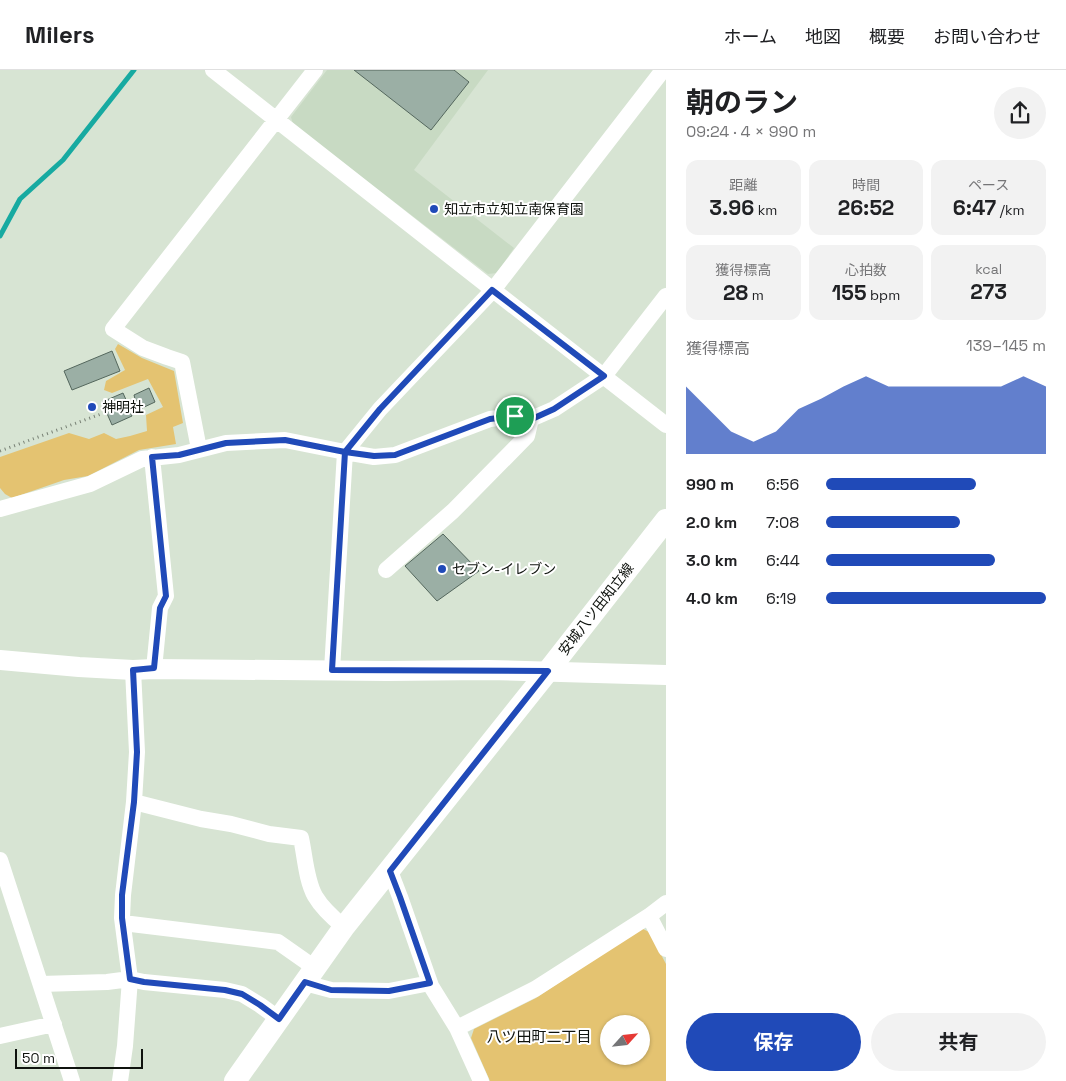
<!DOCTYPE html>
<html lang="ja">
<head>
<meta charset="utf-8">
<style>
  body { margin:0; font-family:"Space Grotesk","Noto Sans JP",sans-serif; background:#f2f2f2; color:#202124; height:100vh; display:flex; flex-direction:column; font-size:19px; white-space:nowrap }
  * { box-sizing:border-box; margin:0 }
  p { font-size:16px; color:#757577 }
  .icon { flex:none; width:28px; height:28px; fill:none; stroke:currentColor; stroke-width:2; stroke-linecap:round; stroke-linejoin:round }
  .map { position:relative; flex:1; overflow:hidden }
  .side { display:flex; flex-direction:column; background:#fff; width:400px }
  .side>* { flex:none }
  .needle { width:32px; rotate:63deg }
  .tools { position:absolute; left:600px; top:945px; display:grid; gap:10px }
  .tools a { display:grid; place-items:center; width:50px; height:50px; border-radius:50%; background:#fff; box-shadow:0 1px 4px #0004; font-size:25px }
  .scale { position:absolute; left:15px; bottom:12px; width:128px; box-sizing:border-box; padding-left:5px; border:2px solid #0f130e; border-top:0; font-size:14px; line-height:18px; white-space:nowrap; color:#0f130e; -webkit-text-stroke:4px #fff; paint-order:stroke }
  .pin { position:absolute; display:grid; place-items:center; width:42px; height:42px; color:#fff; margin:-21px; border:2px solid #fff; border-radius:50%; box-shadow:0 1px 5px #0007 }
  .round { display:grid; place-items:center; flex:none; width:52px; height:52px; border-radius:26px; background:#f2f2f2 }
  .head { display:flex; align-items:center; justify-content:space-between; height:85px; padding:0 20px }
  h1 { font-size:28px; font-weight:700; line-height:38px }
  .metrics { display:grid; grid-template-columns:repeat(3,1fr); gap:8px; height:85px; padding:5px 20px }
  .metrics div { display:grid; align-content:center; border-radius:12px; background:#f2f2f2; text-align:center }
  .metrics b { font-size:21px; font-weight:700 }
  .metrics small { font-size:14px; font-weight:400 }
  .metrics p { font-size:14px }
  .chart { height:140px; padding:10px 20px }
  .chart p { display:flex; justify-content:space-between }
  .chart svg { width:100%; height:90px; margin-top:5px; fill:#204ab8; opacity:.7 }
  .action { display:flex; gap:10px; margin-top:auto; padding:10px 20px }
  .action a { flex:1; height:58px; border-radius:30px; background:#204ab8; color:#fff; font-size:20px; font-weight:700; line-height:58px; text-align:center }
  .action a+a { background:#f2f2f2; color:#202124 }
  ul { padding:0 20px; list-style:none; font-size:16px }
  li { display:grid; grid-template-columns:80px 60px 1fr; align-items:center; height:38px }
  li i { height:12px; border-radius:6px; background:#204ab8 }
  header { display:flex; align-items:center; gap:30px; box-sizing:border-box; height:70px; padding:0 25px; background:#fff; border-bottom:1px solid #e0e0e0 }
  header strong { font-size:24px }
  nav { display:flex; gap:28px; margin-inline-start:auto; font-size:18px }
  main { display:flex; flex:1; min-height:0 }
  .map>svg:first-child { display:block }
</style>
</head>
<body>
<header>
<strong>Milers</strong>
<nav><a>ホーム</a><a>地図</a><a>概要</a><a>お問い合わせ</a></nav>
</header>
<main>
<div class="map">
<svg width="666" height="1011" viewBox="0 0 666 1011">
  <rect width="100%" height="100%" fill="#d7e4d3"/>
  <path fill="#c8dac3" d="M327,0h161l-74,100 100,78 -17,25 -9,1 -195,-150 -2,-7z"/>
  <path fill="#e4c371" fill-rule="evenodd" d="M118,274l24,14 32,13 9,52 -10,4 3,17 -37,6 -51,26 -24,4 -52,18 -7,-4 -5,-6v-31l69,-24 20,6 15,-6 12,6 14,-3 17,-5 -1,-16 17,-8 -15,-28 -36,14 -8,-3 2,-9 19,-11 -10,-21z
    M641,858l8,4 17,32v117h-176l-19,-43 3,-9 62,-31zM609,954h32v32h-32z"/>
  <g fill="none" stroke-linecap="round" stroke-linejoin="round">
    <path stroke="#17aaa1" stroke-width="5" d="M0,166l20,-37 43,-39 71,-90"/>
  </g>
  <path fill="#9bafa5" stroke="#54675d" d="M354,0h100l15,12 -38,48z
    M112,281l8,20 -48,19 -8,-19z
    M149,318l6,14 -15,7 -1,-3 -10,4 3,6 -20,9 -10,-23 21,-9 4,9 8,-3 -1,-4z
    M443,464l36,37 -42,30 -32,-35z"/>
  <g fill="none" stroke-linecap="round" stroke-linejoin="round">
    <path stroke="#788175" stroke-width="3" stroke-dasharray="1 4" stroke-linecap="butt" d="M0,381l101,-37"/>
    <path stroke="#fff" stroke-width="16" d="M213,0l280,220 173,135
      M199,379l-17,-87 -15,-5 -24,-9 -30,-19 202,-259
      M152,387l14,139 -6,12 -6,61
      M0,439l90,-25 52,-25 37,-4 47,-12 59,-3 60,12 29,5 21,-2 95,-36 25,-3 16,3 23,-10 50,-33 62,-80
      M386,500l67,-59 74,-75 4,-17
      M332,600l13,-218 35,-43 113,-119 170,-220
      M134,732l67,17 30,5 38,10 32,4c4,18 5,42 14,58 7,12 18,22 29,31
      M0,790l72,221
      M390,801l10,26 31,89 26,42
      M649,846l17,33
      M123,853l155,19 37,26
      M305,913l26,7 58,1 41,-8
      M41,914l66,-2 23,-3 14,3 81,8 17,4 18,11 19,14
      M0,966l54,-12
      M120,1011l5,-35 5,-67 -8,-61 1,-23 11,-93 3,-50 -4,-82
      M481,1011l-24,-53 78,-39 114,-73 17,-13"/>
    <path stroke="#fff" stroke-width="20" d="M0,590l79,7 54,3 21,-1 233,2 101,-1 178,5"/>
    <path stroke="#fff" stroke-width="22" d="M235,1011l109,-154 204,-256 118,-151"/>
  </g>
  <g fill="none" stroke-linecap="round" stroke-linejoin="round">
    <defs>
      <path id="route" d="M515,346l-25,3 -95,36 -21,1 -29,-4 -60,-12 -59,3 -47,12 -27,2 14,139 -6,12 -6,60 -21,2 4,82 -3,50 -12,93v23l8,61 14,3 81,8 17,4 18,11 19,14 26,-37 26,8 58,1 41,-8 -30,-86 -10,-26 158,-200 -216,-1 13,-218 35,-43 112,-119 112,86 -50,33 -22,10 -17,-3"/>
    </defs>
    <use href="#route" stroke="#fff" stroke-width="10"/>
    <use href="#route" stroke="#204ab8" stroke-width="6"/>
  </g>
  <g fill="#204ab8" stroke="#fff" stroke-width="2">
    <circle cx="434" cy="139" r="5"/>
    <circle cx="92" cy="337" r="5"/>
    <circle cx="442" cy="499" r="5"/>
  </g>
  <g text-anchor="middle" stroke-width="4" stroke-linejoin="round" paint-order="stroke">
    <g font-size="14" fill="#0f130e" stroke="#fff" text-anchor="start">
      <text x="444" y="144">知立市立知立南保育園</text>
      <text x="102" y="342">神明社</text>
      <text x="452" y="504">セブン-イレブン</text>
    </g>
    <g font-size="14" fill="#0f130e" stroke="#fff">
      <text transform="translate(596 539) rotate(-52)" y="5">安城八ツ田知立線</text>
    </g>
    <g font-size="15" fill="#0f130e" stroke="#fff">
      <text x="539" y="972">八ツ田町二丁目</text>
    </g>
  </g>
</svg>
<div class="tools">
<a><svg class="needle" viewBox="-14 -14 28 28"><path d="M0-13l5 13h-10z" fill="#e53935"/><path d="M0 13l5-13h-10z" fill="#757577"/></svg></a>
</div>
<div class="scale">50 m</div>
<div class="pin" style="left:515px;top:346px;background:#1e9e55"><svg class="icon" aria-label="arrive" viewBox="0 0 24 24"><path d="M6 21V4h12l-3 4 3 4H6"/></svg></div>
</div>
<section class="side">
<div class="head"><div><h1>朝のラン</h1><p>09:24 · 4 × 990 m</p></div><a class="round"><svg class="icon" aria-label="share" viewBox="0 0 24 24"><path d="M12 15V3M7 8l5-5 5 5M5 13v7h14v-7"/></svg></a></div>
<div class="metrics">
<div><p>距離</p><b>3.96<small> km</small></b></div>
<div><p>時間</p><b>26:52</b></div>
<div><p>ペース</p><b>6:47<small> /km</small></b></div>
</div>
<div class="metrics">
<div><p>獲得標高</p><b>28<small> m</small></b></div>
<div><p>心拍数</p><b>155<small> bpm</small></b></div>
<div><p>kcal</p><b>273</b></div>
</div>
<div class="chart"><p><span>獲得標高</span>139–145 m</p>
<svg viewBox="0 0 160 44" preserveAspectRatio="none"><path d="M0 44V11L10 22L20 33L30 38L40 33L50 22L60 17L70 11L80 6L90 11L100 11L110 11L120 11L130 11L140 11L150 6L160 11V44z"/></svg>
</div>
<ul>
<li><b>990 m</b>6:56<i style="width:68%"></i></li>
<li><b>2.0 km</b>7:08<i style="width:61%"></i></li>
<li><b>3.0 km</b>6:44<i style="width:77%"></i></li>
<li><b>4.0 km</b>6:19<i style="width:100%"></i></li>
</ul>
<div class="action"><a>保存</a><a>共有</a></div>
</section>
</main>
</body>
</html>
